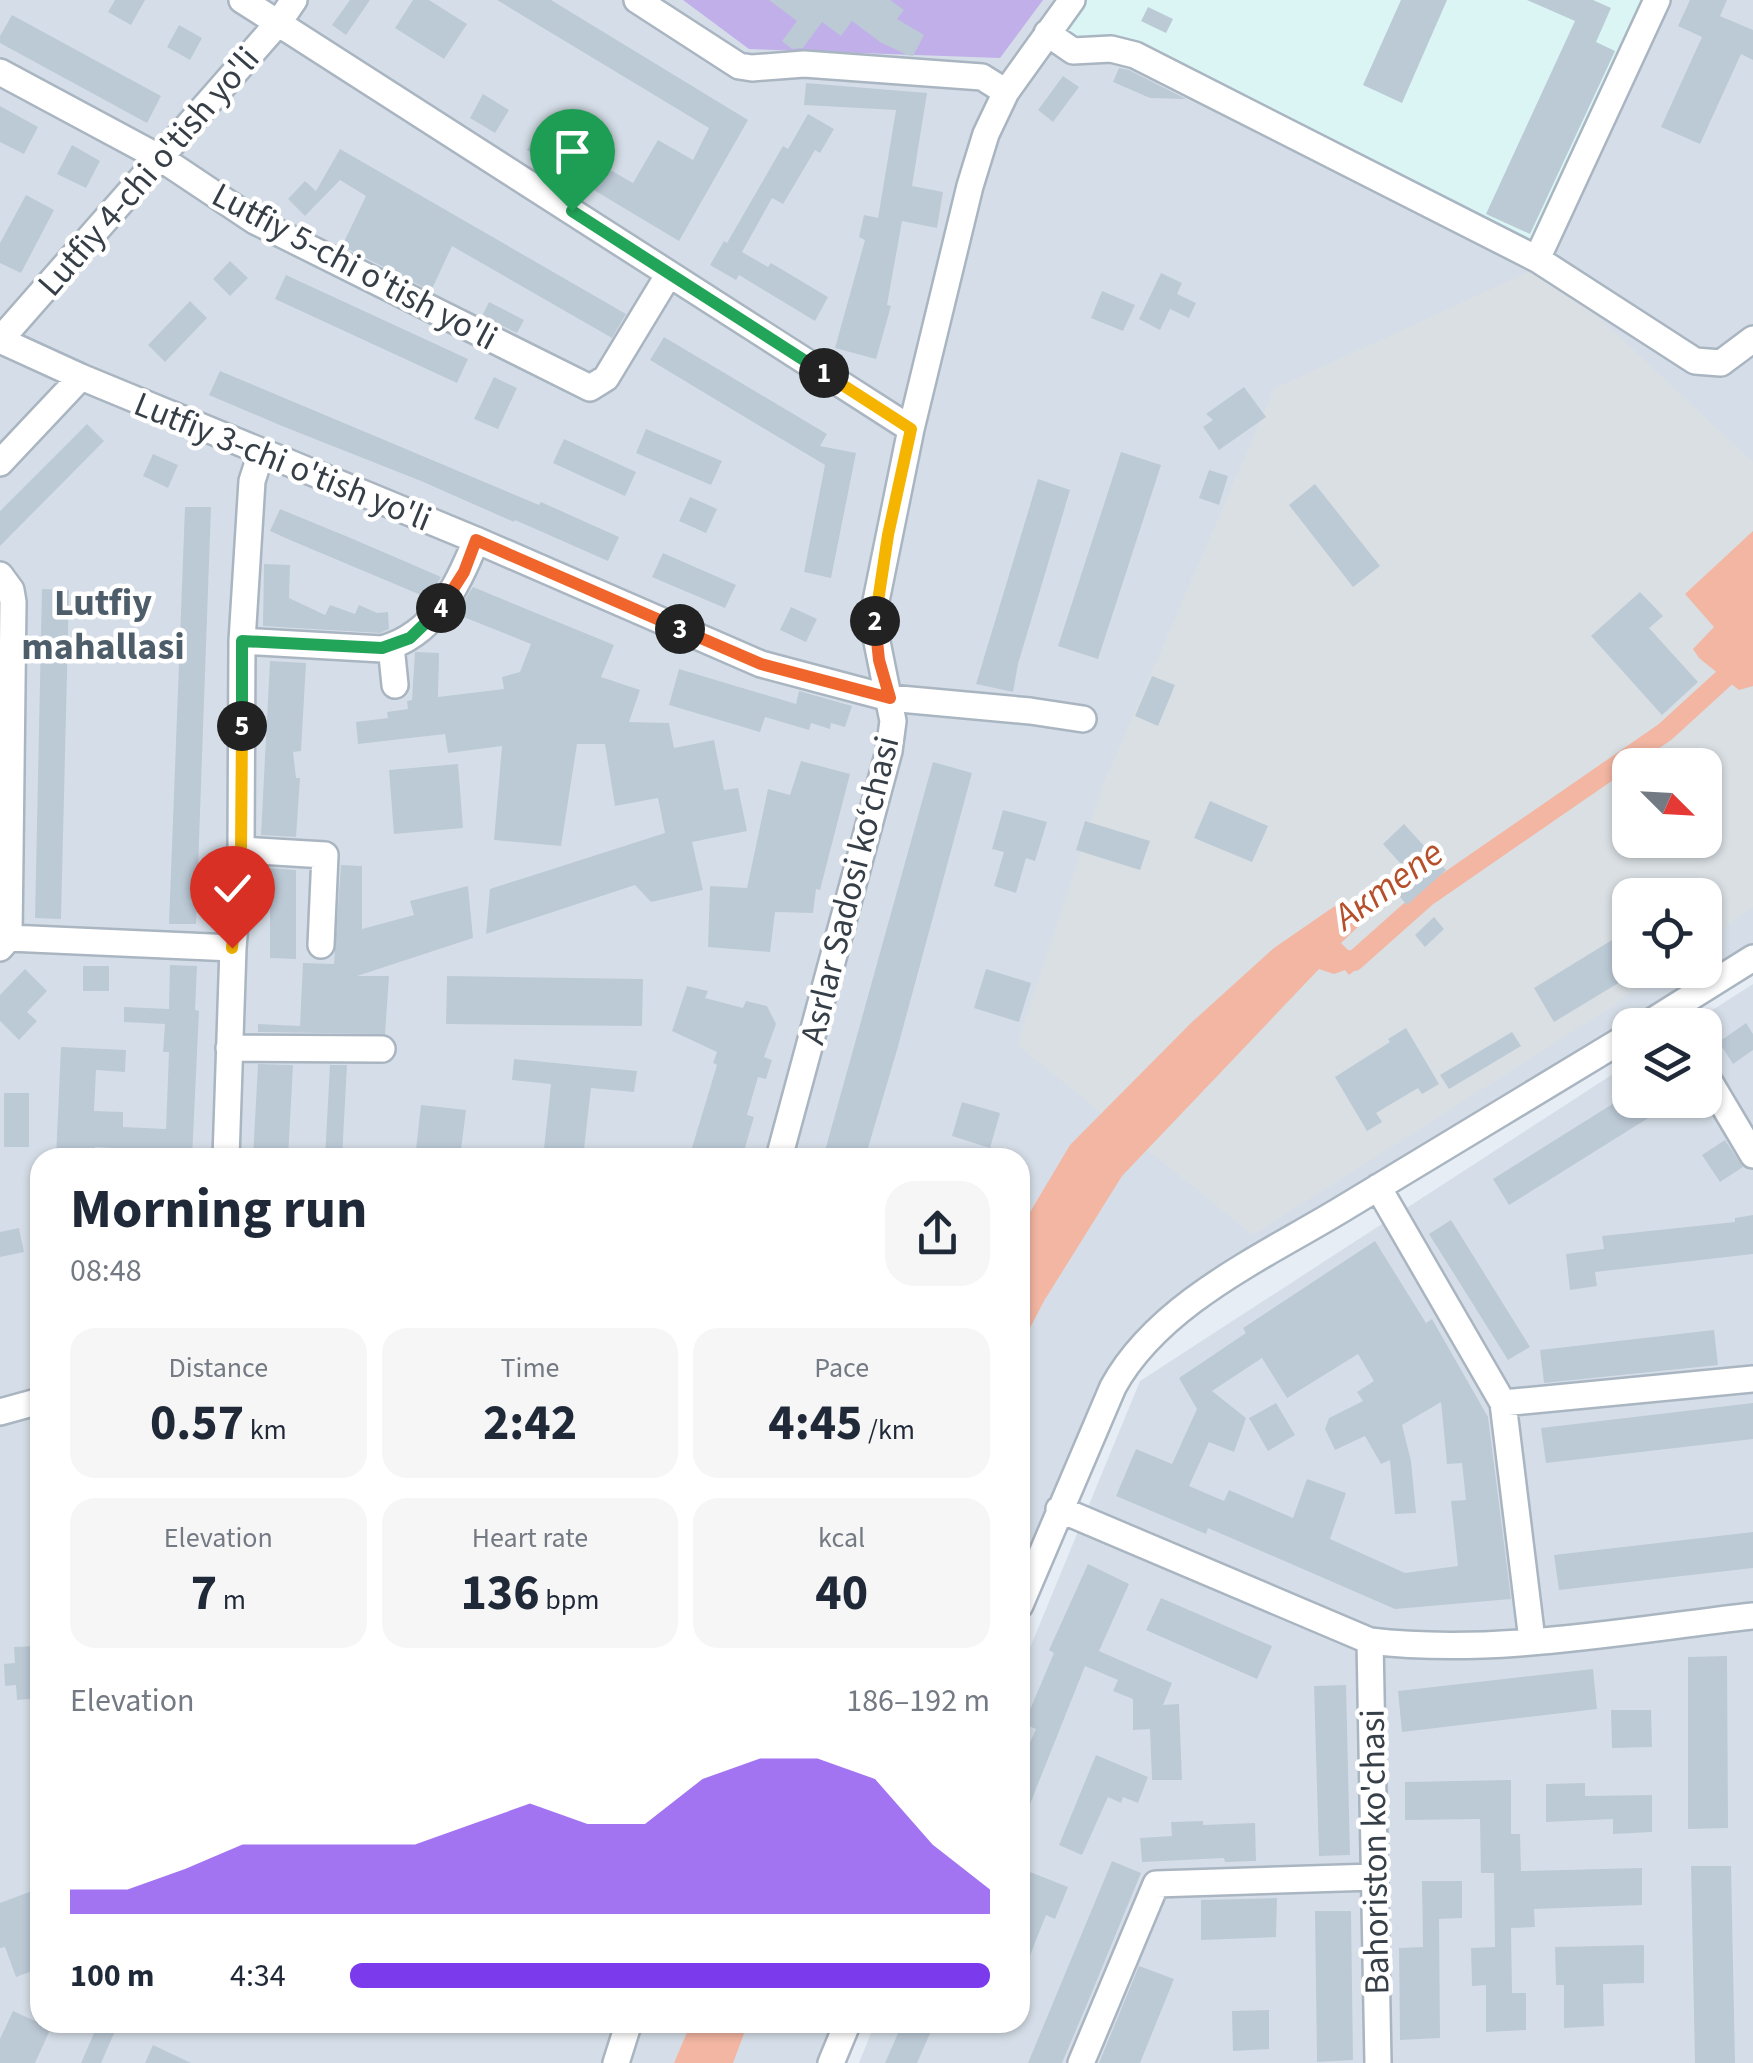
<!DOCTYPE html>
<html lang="en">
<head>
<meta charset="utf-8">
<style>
  body { margin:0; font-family:"Source Sans 3",sans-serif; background:#f6f6f7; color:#1f2937; height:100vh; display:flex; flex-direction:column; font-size:38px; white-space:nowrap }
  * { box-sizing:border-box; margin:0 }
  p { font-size:32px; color:#747a83 }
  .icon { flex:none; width:55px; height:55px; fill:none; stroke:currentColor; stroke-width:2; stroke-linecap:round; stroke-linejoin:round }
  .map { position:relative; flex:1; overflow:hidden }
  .details { position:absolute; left:30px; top:1148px; width:1000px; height:885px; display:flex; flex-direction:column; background:#fff; border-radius:30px; box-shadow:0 2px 8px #0004 }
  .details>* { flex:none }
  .needle { width:65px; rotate:114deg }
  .fabs { position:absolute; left:1612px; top:748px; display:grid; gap:20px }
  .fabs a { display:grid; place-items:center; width:110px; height:110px; border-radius:20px; background:#fff; box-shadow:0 2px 8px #0004; font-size:50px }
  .pin { position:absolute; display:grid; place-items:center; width:85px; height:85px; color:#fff; margin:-102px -42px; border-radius:50% 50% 50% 0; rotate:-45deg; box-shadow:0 0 10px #0007 }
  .pin .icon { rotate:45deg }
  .km { position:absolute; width:50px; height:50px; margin:-25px; border-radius:50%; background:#222; color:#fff; font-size:28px; line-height:50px; text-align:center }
  .round { display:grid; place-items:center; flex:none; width:105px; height:105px; border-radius:30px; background:#f6f6f7 }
  .head { display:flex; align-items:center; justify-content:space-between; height:170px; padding:0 40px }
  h1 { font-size:55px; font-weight:700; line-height:75px }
  .metrics { display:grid; grid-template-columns:repeat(3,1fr); gap:15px; height:170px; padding:10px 40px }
  .metrics div { display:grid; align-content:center; border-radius:25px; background:#f6f6f7; text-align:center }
  .metrics b { font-size:50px; font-weight:700 }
  .metrics small { font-size:28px; font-weight:400 }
  .metrics p { font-size:28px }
  .chart { height:280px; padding:20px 40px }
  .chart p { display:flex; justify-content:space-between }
  .chart svg { width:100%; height:180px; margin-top:10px; fill:#7c3aed; opacity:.7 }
  ul { padding:0 40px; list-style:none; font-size:32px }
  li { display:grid; grid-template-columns:160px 120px 1fr; align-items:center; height:75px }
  li i { height:25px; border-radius:12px; background:#7c3aed }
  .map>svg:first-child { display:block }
</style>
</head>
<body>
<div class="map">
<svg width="1753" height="2063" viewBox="0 0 1753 2063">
  <rect width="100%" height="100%" fill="#e7edf4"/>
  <path fill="#d5dee8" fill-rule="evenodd" d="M0,0h1753v950l-601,380 -132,262v-434h-980v864l808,1 -17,40h-831zM1630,765h75v75h-75zM1630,895h75v75h-75z
    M1753,984v1079h-894l16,-40 145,-1v-350l120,-291 490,-318v37h75v-75h-16z"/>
  <path fill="#d9dfe3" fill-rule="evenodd" d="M1543,265l210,197v445l-48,34v-46h-75v75h34l-54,38 -357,227 -236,-190 86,-260 171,-396zM1630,765h75v75h-75z"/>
  <path fill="#daf5f4" d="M1072,0h585l-120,259 -402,-204 -88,-22z"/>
  <path fill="#c0afe9" d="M683,0h360l-43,58 -251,-9z"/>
  <path fill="#f2b6a2" d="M1753,531v155l-14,4 -40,-32 -6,-9 21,-22 -29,-33z
    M1345,899l20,21 -24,23 9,9 11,-9 11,13 -23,19 -4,-5 -11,4 -15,-5 -197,207 -78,125 -24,46v-118l50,-84 121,-122 83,-75z
    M691,2023h57l-15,40h-59z"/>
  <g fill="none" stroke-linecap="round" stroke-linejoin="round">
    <path stroke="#f2b6a2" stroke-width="20" d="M1346,960l8,1 72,-64 239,-165 80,-73 8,-12"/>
  </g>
  <path fill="#bccad6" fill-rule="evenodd" d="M115,0h30l-14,25 -23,-13z
    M350,0h20l-24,35 -14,-10z
    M413,0h16l38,24 -23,35 -49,-31z
    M497,0h54l197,120 -69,121 -152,-91 14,-23 25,15 -1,2 68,39 25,-43 35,20 16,-32z
    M769,0h121l14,10 -7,9 27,16 -11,21 -6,-1 -27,-13 -28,-21 -11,15 -19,-14 -19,26 -11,1 -10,-8 15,-20z
    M1401,0h46l-45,103 -39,-18z
    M1527,0h66l18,8 -15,34 19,9 -85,183 -44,-20 89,-193z
    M1690,0h37l-7,16 33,14v30l-12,-6 -41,90 -39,-17 41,-90 -24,-11z
    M1148,7l25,12 -7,14 -25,-12z
    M12,15l149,81 -14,27 -147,-80v-7z
    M179,25l23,13 -12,22 -23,-13z
    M1119,68l10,2 57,29 -36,-1 -37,-16z
    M1063,76l16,11 -26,35 -15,-12z
    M806,83l121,10 -15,93 31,6 -6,36 -35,-7 -15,84 4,1 -15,53 -41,-11 30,-108 -6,-3 5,-22 14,3 18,-108 -92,-5z
    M483,94l26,16 -14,23 -25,-15z
    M0,106l38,21 -14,27 -24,-12z
    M808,114l26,15 -14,24 -5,-3 -32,54 -11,-6 -30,54 26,15 3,-4 57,34 -13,24 -76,-46 -3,5 -26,-15 14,-24 3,2 56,-97 5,3z
    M72,145l28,16 -14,27 -29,-14z
    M340,149l286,165 -14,24 -160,-92 -21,45 -89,-45 24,-50 -26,-16 -35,36 -17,-17 17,-18 11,10z
    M26,195l28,15 -33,63 -21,-10v-20z
    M230,261l18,17 -18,18 -17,-17z
    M1161,273l21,10 -5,11 19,9 -7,15 -19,-9 -10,21 -21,-11z
    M286,275l182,84 -11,24 -182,-84z
    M1102,291l33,14 -12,26 -32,-13z
    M190,301l17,17 -42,44 -17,-17z
    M489,302l35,18 -7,13 -35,-17z
    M664,337l163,97 -7,12 36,7 -25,125 -27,-6 21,-107 -175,-105z
    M220,371l319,134 2,-3 78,35 -11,24 -93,-41 -1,2 -93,-41 -139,-55 -73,-31z
    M494,377l23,11 -19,41 -24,-10z
    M1244,387l22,30 -47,33 -16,-23 10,-7 -7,-6z
    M87,424l17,17 -104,105v-35z
    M646,429l76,32 -11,24 -75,-32z
    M564,439l72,33 -11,24 -72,-33z
    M1121,452l40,13 -63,194 -40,-13z
    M153,454l25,11 -10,23 -25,-12z
    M1209,470l19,6 -9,29 -20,-7z
    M1038,479l32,11 -52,174 -5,28 -37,-8z
    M1315,484l65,82 -27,21 -64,-82z
    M690,497l27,12 -11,24 -27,-12z
    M185,507h26l-15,417h-27z
    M280,509l73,30 88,38 -13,21 -138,-58 -20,-9z
    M663,553l73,32 -11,23 -73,-31z
    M264,564l26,1 -1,33 36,17 5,-10 25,9 4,-9 18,8 11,-1 1,17 -9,4 -117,-7z
    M473,587l141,58 -13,32 39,13 -11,32 40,1 5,25 40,-8 10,50 14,-2 9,43 -55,11 11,48 -52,12 -16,-17 -149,49 4,-45 175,-56 -7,-35 -43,8 -10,-62h-28l-16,102 -67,-6 8,-94 -54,7 -3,-19 -87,10 -2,-22 32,-4 -1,-6 21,-3 -1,-8 5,-1 3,-48 24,1 -1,44 66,-8 -2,-12 18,-5 11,-28 -75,-30z
    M42,589l27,1 -8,329 -26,-1z
    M1640,592l23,24 -14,12 49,54 -36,33 -71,-79z
    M791,607l26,12 -11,23 -26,-12z
    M270,661l36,2 -5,88 -8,1 3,26h4l-4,59 -35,-2z
    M679,669l117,35 3,-13 53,15 -7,21 -14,-4 -1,6 -19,-6 -2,7 -44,-13 -5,15 -91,-27z
    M1152,676l23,9 -17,41 -23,-10z
    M801,761l49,13 -30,116 -4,-1 -3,24 -38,-1 -5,40 -62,-5 2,-61 37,2 21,-99 22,6z
    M933,762l39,11 -75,277 -32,108h-42z
    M458,764l5,64 -69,6 -5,-64z
    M1210,801l58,25 -16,36 -58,-24z
    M1003,810l44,12 -12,39 -9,-3 -10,35 -22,-7 10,-34 -12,-3z
    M1085,821l65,20 -10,29 -64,-20z
    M1404,824l42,46 -39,35 -15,-17 17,-15 -26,-29z
    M341,865l21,1v63l52,-14 -4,-14 58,-15 5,52 -116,38h32l-4,58 -127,-2v-8l42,2 3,-63 31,1z
    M270,868l26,2v89l-26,-1z
    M1434,917l10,12 -19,18 -10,-12z
    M1630,929v47l-76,46 -20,-34z
    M170,965l27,1 -2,44 4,1 -7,147h-43v-8l-54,-3v11h-39l5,-111 65,3 -1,22 -29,-2 -2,41 29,1v15l43,2 3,-77h-6l2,-28 -41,-2v-15l45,2z
    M83,966h26v25h-26z
    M25,969l22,22 -20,21 10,9 -18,19 -19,-19v-26z
    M986,969l45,14 -12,39 -45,-14z
    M447,976l196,3 -1,47 -196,-2z
    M687,986l21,5 -3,7 38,10 3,-7 21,5 9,18 -12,33 8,3 -6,19 -8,-2 -11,38 7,2 -12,41h-41l1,-4 -11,-3 26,-86 -4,-2 4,-11 -45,-21z
    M1746,1023l7,11v16l-20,14 -14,-22z
    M1406,1028l33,56 -17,10 -4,-6 -42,25 6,9 -15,9 -32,-54 55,-35 -2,-3z
    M1512,1032l9,14 -72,43 -9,-14z
    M514,1059l123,12 -3,21 -43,-4 -8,70h-40l8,-74 -39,-4z
    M258,1064l35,1 -5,93h-35z
    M330,1065h17l-5,93h-17z
    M4,1093h25v54h-25z
    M1630,1093v7h47l-168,105 -16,-26z
    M962,1102l38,11 -10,35 -38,-12z
    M421,1105l45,5 -6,48h-45z
    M1725,1140l18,27 -23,15 -18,-27z
    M1753,1215v39l-158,18 2,14 -27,4 -4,-36 38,-5 -2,-13 133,-14v-4z
    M1451,1220l79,127 -22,13 -79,-126z
    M19,1228l5,24 -24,5v-25z
    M1375,1241l51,82 6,-4 56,98 23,182 -116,10 -187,-81 -2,6 -90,-38 20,-47 36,15 25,-55 -18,-31 67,-45 -3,-5zM1358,1354l16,27 -17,11 6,9 -34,17 -4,11 10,21 30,-14 16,28 9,-4 5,54 21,-1 -5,-52 -9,-36 39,-23 6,62 15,-1 4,37 -15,1 7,65 -53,7 -75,-34 16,-46 -39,-14 -14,39 -64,-28 -5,11 -35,-15 20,-44 25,10 12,-34 -34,-27 50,-33 25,40z
    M1714,1330l4,35 -174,18 -4,-33z
    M1276,1403l19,32 -27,16 -19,-33z
    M1753,1403v36l-207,24 -5,-35z
    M1753,1532v36l-194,22 -5,-35z
    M1088,1564l41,20 -30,67 73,32 -9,22 16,-1 3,76h-30l-2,-51 -17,1v-31l-20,-8 5,-11 -33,-14 -65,163v-64l16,-36 -12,-5 30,-71 -5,-3z
    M1161,1598l111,48 -15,33 -111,-49z
    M40,1646v52l-23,2 -1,-15 -11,1 -1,-22 11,-1 -1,-16z
    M1727,1656l1,172 -40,1v-172z
    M1593,1669l4,40 -195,23 -4,-41z
    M1346,1685l4,170 -31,1 -5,-170z
    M1611,1710h40l1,37 -40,1z
    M1096,1755l52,22 -10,26 -15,-6 -2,6 -13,-6 -26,58 -23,-10z
    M1511,1780v54h9l1,37 121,-3v37l-108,4 1,18 -24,1 1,65h14v37l-40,2v-47l-14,1 -1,-38 24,-1 -1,-74h-13l-1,-54 -75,1v-38z
    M1585,1783v13l67,-1v37l-39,2v-15l-67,3v-38z
    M1203,1821v4l52,-2 1,38 -31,1 -1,-4 -82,4 -2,-24 32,-2 -1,-14z
    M1112,1861l29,12 -54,131 -25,59h-34z
    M1691,1866h40l4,197h-40z
    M1020,1868l48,19 -13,32 -9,-4 -25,63z
    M1422,1881h40v37l-23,1 1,119 -40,2 -1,-92 24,-1z
    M40,1888v80l-24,9 -11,-30 -5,1v-45z
    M1277,1898l-1,39 -75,3v-40z
    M1315,1911h36l2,149 -36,2z
    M1644,1945v38l-41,1 1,42 -40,2v-43h-8l-1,-38z
    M1139,1966l35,13 -34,84h-41z
    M1269,2010v39l-36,2 -1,-40z
    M13,2011l38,17 -16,35h-35v-24z
    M99,2022h20l-18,41h-20z
    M903,2022h32l-18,41h-32z
    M153,2045l38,18h-46z"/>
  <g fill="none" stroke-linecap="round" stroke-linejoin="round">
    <defs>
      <path id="minor" d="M242,0l669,429
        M637,0l102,66 13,2 52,-4 178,13 24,15
        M1047,33l26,18 38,-2 24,6 402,204 158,102 26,2 32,-24
        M0,72l162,87 93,62 335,167 16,-10 63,-104
        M1537,259l120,-259
        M0,340l81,37 395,163 285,124 128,34 141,13 53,8
        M0,340l279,-318 15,-22
        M0,463l81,-86
        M0,575l11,15 2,12 -4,336 -9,10
        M242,641l140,8c52,-14 76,-63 94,-109
        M391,646l4,39
        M241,850l84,5 -4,90
        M9,938l224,10
        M1646,1025l107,-67
        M229,1048l153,1
        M1705,1074l48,81
        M226,1158l7,-210 8,-98 1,-209 10,-160 9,-28
        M779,1158l110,-407 4,-30 -18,-89 1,-31 35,-172 59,-243 16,-52 20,-42 66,-92
        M1378,1187l125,216 29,237
        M1503,1403l250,-24
        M0,1412l40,-11
        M1059,1509l311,132c125,15 258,-11 383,-25
        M1020,1605l93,-218c46,-84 152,-131 231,-179 95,-58 191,-115 286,-173
        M1370,1641l8,422
        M616,2063l13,-41
        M831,2063l17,-41
        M1081,2063l75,-179 218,-7"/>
    </defs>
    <use href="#minor" stroke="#a9b5c0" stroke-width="30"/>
    <use href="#minor" stroke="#fff" stroke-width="25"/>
  </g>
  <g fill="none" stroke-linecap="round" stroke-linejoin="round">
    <defs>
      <path id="split-1" d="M572,211l252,162"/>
      <path id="split-2" d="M824,373l87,56 -23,106 -13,86"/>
      <path id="split-3" d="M680,629l81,35 129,34 -11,-38 -4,-39"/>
      <path id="split-4" d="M441,608l23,-36 12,-32 204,89"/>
      <path id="split-5" d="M242,726v-85l140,7 28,-10 31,-30"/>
      <path id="split-6" d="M232,948l9,-98 1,-124"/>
    </defs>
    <use href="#split-1" stroke="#fff" stroke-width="20"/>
    <use href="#split-2" stroke="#fff" stroke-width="20"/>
    <use href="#split-3" stroke="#fff" stroke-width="20"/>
    <use href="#split-4" stroke="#fff" stroke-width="20"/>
    <use href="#split-5" stroke="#fff" stroke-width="20"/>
    <use href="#split-6" stroke="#fff" stroke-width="20"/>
    <use href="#split-1" stroke="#22a559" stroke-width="12"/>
    <use href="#split-2" stroke="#f5b400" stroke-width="12"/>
    <use href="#split-3" stroke="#f0652b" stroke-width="12"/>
    <use href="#split-4" stroke="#f0652b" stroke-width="12"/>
    <use href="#split-5" stroke="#22a559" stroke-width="12"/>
    <use href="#split-6" stroke="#f5b400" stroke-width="12"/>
  </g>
  <g text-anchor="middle" stroke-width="9" stroke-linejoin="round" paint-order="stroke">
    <g font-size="35" fill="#363f47" stroke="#fff">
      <text transform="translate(148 171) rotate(-49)" y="12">Lutfiy 4-chi o'tish yo'li</text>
      <text transform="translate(355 266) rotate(28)" y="12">Lutfiy 5-chi o'tish yo'li</text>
      <text transform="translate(283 461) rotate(22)" y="12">Lutfiy 3-chi o'tish yo'li</text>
      <text transform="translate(849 890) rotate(-76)" y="12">Asrlar Sadosi ko‘chasi</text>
      <text transform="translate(1374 1852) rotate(-91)" y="12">Bahoriston ko'chasi</text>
    </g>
    <g font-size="38" font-weight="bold" fill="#4d5d6a" stroke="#fff">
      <text x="103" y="615">Lutfiy<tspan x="103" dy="44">mahallasi</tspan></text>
    </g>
    <g font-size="38" font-style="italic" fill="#b6502c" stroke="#fff">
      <text transform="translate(1388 884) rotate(-36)" y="13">Актепе</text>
    </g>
  </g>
</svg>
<div class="fabs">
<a><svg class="needle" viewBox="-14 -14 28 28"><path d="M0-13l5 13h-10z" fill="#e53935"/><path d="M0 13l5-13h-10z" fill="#747a83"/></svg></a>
<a><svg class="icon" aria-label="locate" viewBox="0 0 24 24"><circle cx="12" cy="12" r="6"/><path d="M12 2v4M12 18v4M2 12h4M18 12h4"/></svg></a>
<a><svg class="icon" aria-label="layers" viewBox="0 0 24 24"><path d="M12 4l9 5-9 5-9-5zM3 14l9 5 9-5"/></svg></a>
</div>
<div class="pin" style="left:572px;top:211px;background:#1e9e55"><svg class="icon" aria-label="arrive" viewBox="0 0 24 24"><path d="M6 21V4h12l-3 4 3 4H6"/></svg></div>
<div class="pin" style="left:232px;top:948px;background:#d93025"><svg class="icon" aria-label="check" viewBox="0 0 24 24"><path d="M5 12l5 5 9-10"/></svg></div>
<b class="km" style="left:824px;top:373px">1</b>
<b class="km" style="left:875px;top:621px">2</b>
<b class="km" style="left:680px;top:629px">3</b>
<b class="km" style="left:441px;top:608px">4</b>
<b class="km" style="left:242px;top:726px">5</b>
<section class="details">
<div class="head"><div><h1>Morning run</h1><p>08:48</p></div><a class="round"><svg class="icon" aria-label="share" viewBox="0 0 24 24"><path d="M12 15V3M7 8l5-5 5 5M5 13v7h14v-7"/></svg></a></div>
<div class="metrics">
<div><p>Distance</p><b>0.57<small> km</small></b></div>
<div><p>Time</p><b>2:42</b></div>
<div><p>Pace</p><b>4:45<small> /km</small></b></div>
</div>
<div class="metrics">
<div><p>Elevation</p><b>7<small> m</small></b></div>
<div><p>Heart rate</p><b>136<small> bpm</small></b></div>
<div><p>kcal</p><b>40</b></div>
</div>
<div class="chart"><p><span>Elevation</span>186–192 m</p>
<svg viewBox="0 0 160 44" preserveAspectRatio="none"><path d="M0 44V38L10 38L20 33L30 27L40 27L50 27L60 27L70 22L80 17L90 22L100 22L110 11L120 6L130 6L140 11L150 27L160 38V44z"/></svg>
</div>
<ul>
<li><b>100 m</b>4:34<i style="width:100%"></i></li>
</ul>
</section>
</div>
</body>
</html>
